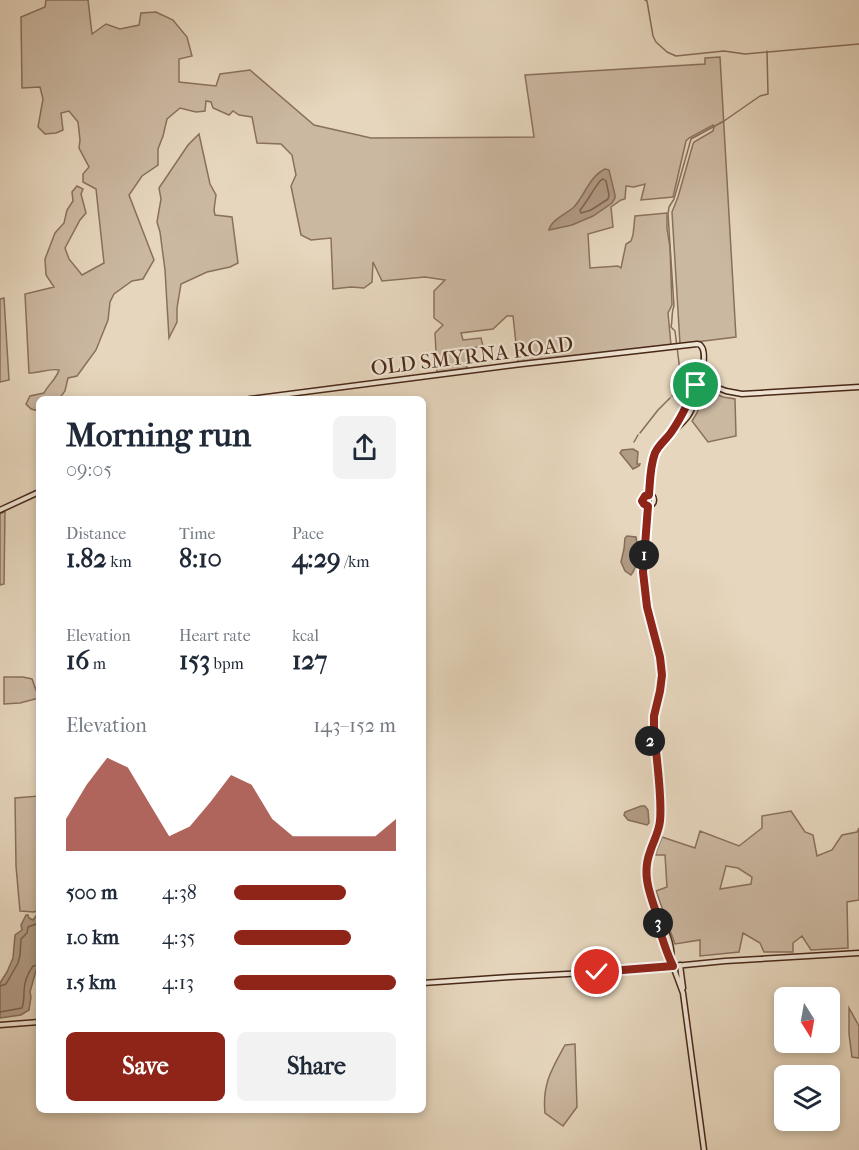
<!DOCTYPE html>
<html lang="en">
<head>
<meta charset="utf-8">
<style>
  body { margin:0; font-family:"IM FELL French Canon",serif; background:#f2f2f3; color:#1f2937; height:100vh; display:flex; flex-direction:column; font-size:22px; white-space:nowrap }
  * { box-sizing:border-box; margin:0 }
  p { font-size:20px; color:#747a83 }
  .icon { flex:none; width:33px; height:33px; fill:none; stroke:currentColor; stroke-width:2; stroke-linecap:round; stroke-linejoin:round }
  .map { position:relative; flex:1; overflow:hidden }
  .details { position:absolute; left:36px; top:396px; width:390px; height:717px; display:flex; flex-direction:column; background:#fff; border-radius:9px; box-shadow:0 3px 9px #0003 }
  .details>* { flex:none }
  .needle { width:39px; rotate:169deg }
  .controls { position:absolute; left:774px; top:987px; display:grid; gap:12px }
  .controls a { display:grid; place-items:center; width:66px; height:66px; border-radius:9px; background:#fff; box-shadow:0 3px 9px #0003; font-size:30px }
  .pin { position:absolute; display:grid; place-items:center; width:51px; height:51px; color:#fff; margin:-26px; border:3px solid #fff; border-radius:50%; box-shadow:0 2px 6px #0007 }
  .km { position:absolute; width:30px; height:30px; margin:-15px; border-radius:50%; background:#222; color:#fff; font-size:16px; line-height:30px; text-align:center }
  .round { display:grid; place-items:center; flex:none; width:63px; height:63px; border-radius:9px; background:#f2f2f3 }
  .summary { display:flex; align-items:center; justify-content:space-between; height:102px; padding:0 30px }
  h1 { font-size:33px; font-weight:700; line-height:45px }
  .figures { display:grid; grid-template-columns:repeat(3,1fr); gap:9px; height:102px; padding:6px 30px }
  .figures div { display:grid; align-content:center }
  .figures b { font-size:26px; font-weight:700 }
  .figures small { font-size:16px; font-weight:400 }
  .figures p { font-size:16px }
  .chart { height:168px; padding:12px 30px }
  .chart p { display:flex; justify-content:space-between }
  .chart svg { width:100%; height:108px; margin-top:6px; fill:#8f2418; opacity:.7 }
  .action { display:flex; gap:12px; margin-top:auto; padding:12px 30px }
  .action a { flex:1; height:69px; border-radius:9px; background:#8f2418; color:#fff; font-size:24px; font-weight:700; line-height:69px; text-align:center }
  .action a+a { background:#f2f2f3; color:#1f2937 }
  ul { padding:0 30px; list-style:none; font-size:20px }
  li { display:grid; grid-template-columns:96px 72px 1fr; align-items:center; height:45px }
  li i { height:15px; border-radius:8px; background:#8f2418 }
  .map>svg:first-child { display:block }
</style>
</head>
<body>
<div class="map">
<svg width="859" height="1150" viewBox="0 0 859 1150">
  <rect width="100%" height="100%" fill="#e6d6bd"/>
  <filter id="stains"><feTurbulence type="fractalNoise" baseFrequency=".00333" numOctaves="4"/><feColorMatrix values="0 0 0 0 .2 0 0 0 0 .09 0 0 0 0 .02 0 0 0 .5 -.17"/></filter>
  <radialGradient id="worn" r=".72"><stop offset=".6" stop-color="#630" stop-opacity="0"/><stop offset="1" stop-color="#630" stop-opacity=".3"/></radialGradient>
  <path fill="#cbb8a1" stroke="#8a705c" stroke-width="1.5" fill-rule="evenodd" d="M46,0h42l4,34 14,-10 14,5 19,-4 2,-12 15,-1 17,8 14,17 5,19 -13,3v23l37,4 4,-12 30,-4 64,55 57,13 163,-1 -9,-62 180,-11v-6l15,-1 16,280 -56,7 -8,-132 6,-15 15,-53 1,-2 19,-11 1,-4 -1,-2 -24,13 -3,3 -13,56 -32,3 4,-16 -11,3 -8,-1 -1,13 -4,1 -10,7 2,20 -25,7 2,34 28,-2 3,2 5,-24 5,-3 2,-6 2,-19 32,-3v16l3,18 2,58 -4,8 3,32 -153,17 -5,-46h-6l-14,13 -32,4 2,7 18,-2 2,8 -18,3 2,19 -30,4 -2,-39 8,-8 -9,-7v-27l11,-11 -20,-3 -43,4 -9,-19 -1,20 -8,6 -13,-1 -18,2 -2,-51 -20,2 -10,-5 -10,-49 5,-11 -4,-20 -11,-11 -24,-1 -5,-26 -13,-2 -6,-4 -4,4 -16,-7 -2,-6 -5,-1 -1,10 -9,1 -16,-4 -13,11 -4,17 -5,13v16l-16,11 -13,19 25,65 -11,19 -11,2 -18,13 -4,8 -2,18 -12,30 -19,26 -9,2 -3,13 -6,8h-20v12l-8,-2 -5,-5 4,-8 14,-3c4,-8 13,-15 15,-23 -10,-2 -19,3 -30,3l-4,-79 29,-7 -8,-12 -1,-16 10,-26 9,-10 3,-13 6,-9 -1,-9 5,-6 6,3 -2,5 5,19 -6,7 -15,28 4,11 13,16 22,-12 -8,-74 -13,-7v-8l6,-7 -10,-19 1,-8 -2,-18 -9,-11 -8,2 2,17 -7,3 -11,1 -7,-7 5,-28 -3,-12 -18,1 -1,-71 24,-10z
    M199,134l11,50 6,11 -2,15 1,5 17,2 6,46 -8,4 -23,5 -26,12 -4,24v14l-8,16 -4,-68 -5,-38 -3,-10 4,-23 -2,-11 29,-43z
    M4,298l5,82 -9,2v-83z
    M706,390l17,7 12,2 1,37 -28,6 -16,-21 5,-8z
    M5,511l-1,73 -4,1v-71z
    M4,677h19l9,2 7,19 -19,5 -16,1z
    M39,796v114l-5,2 -14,-1 -4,-45 -1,-68z
    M791,811l14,21 8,3 4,21 15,-6 10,-15 15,-3 2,-4v72l-12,2 1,46 -37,2 -9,-14 -9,7v9h-29l-4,-9 -17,-10 -4,19 -39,4v-16l-25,4 -19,-53 11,-4 -2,-32h-10l7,-18 33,11 5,-17 39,15 23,-18v-12zM726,866l12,2 14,9 -1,7 -31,5z
    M849,1008l10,18v32l-7,-1 -3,-23z
    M575,1044l2,63 -14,19 -18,-13c-3,-29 7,-44 20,-68z"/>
  <path fill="#b19b85" stroke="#876d59" stroke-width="1.5" d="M605,169l4,1 6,25v3l-3,5 -19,13 -21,9 -23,5c2,-10 17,-16 25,-23 11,-12 15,-30 31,-38z
    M633,449l5,3 -1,12h3l-1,2 -6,3 -13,-16 2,-3z
    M627,536l9,1c2,11 2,30 -5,38l-6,-4 -4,-9 3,-13 1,-11z
    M641,806h4l3,4 1,13 -2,2 -19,-5 -4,-5 1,-3z
    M39,912v48l-9,32 1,5 -2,13 -8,5 -21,3v-35l7,-11 6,-14 2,-23 7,-5 -1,-5 5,-10h2l1,3 4,2z"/>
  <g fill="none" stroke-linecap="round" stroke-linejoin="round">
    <path stroke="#7d624e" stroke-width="1.5" d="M603,179l3,2 3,14 -1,4 -17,11 -10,3 -1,-3c8,-9 13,-21 21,-30z
      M0,986l6,-2 12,-21 2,-8 1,-16 6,-6 1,-6 11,-4
      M0,1012l22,-4c2,-6 2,-10 2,-16 0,-9 4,-19 9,-26l6,-1"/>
    <path stroke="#876d59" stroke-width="1.5" d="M645,0l2,1 6,35 3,6 11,10 9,4 48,-5 21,3 114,-10
      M672,396l7,-4 3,-5 -7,-56 -4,-4c2,-8 0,-14 3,-21l-6,-92 1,-7 5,-8 17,-60 33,-18 36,-25 8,-2 -1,-43
      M640,433l18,-23 12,-12
      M634,442l4,-7"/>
    <defs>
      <path id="secondary" d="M700,381l26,10 16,3 117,-7
        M250,399l272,-35 175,-20c1,0 3,0 4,2 9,9 -6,60 -13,70 -10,14 -26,21 -33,38 -5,12 -5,27 -6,40
        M674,429l1,-3 8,-11 12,-27 4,-6
        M642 500a6 6 0 1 1 12 0a6 6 0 1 1-12 0Z
        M648,506c-2,28 -6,56 -3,84 3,27 16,56 17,82 0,16 -6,30 -8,45 -1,7 1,13 -1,19
        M0,510l39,-18
        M654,747l4,-1 3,-3 -1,-5 -4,-3 -4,2 -3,4 2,4 5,5c1,14 2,28 3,42 1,11 3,22 1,32 -4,22 -17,34 -14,58 4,26 29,53 25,79
        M656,912l-1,2 11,38 7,14 10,27 21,157
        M680,965l3,23
        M423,983l87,-6 114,-6 101,-10 134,-8
        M0,1025l39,-3"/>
    </defs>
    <use href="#secondary" stroke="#492818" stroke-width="7"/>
    <use href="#secondary" stroke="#efe4d4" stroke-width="4"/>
  </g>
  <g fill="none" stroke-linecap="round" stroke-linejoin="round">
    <defs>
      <path id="route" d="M597,972l76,-6c-8,-16 -13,-34 -18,-52l1,-2c-7,-20 -14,-39 -6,-60 3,-10 9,-20 10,-31 2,-21 -2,-49 -4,-71l-6,-6v-3l4,-9v-16l6,-25 2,-16 -2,-18 -13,-50 -4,-35 5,-66 -4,-2 -2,-3 3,-5 4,-1c1,-14 1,-29 6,-42 4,-9 12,-14 17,-22 10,-14 17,-30 24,-46"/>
    </defs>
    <use href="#route" stroke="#fff" stroke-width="12"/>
    <use href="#route" stroke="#8f2418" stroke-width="8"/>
  </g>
  <g text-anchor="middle" stroke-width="4.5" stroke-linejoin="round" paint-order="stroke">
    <g font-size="21" fill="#492818" stroke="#efe4d4">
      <text transform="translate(472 356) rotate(-7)" y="7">OLD SMYRNA ROAD</text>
    </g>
  </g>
  <rect width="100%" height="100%" filter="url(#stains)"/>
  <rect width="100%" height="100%" fill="url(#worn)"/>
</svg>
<div class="controls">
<a><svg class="needle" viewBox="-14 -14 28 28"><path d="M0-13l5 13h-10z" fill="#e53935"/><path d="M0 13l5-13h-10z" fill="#747a83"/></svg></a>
<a><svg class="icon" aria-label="layers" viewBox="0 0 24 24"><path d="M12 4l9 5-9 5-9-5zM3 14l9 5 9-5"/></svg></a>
</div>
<div class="pin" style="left:696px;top:385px;background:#1e9e55"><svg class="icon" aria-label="arrive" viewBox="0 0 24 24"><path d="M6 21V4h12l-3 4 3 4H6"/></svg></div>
<div class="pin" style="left:597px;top:972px;background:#d93025"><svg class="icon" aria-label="check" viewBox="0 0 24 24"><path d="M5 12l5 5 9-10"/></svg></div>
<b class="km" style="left:644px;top:555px">1</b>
<b class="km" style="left:650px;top:741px">2</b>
<b class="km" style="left:658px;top:923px">3</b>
<section class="details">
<div class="summary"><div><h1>Morning run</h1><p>09:05</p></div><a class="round"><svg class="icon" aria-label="share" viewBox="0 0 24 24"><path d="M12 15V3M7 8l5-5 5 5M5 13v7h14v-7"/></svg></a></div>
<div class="figures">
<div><p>Distance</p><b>1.82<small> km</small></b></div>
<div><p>Time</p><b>8:10</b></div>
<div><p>Pace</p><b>4:29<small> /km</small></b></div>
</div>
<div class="figures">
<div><p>Elevation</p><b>16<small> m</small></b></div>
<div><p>Heart rate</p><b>153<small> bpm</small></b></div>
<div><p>kcal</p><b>127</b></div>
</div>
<div class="chart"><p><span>Elevation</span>143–152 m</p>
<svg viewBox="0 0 160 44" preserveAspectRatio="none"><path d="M0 44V31L10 17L20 6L30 10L40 24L50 38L60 34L70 24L80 13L90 17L100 31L110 38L120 38L130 38L140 38L150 38L160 31V44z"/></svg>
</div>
<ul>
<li><b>500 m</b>4:38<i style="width:69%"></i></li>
<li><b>1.0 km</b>4:35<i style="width:72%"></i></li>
<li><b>1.5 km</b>4:13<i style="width:100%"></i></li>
</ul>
<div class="action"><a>Save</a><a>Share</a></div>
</section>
</div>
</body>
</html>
